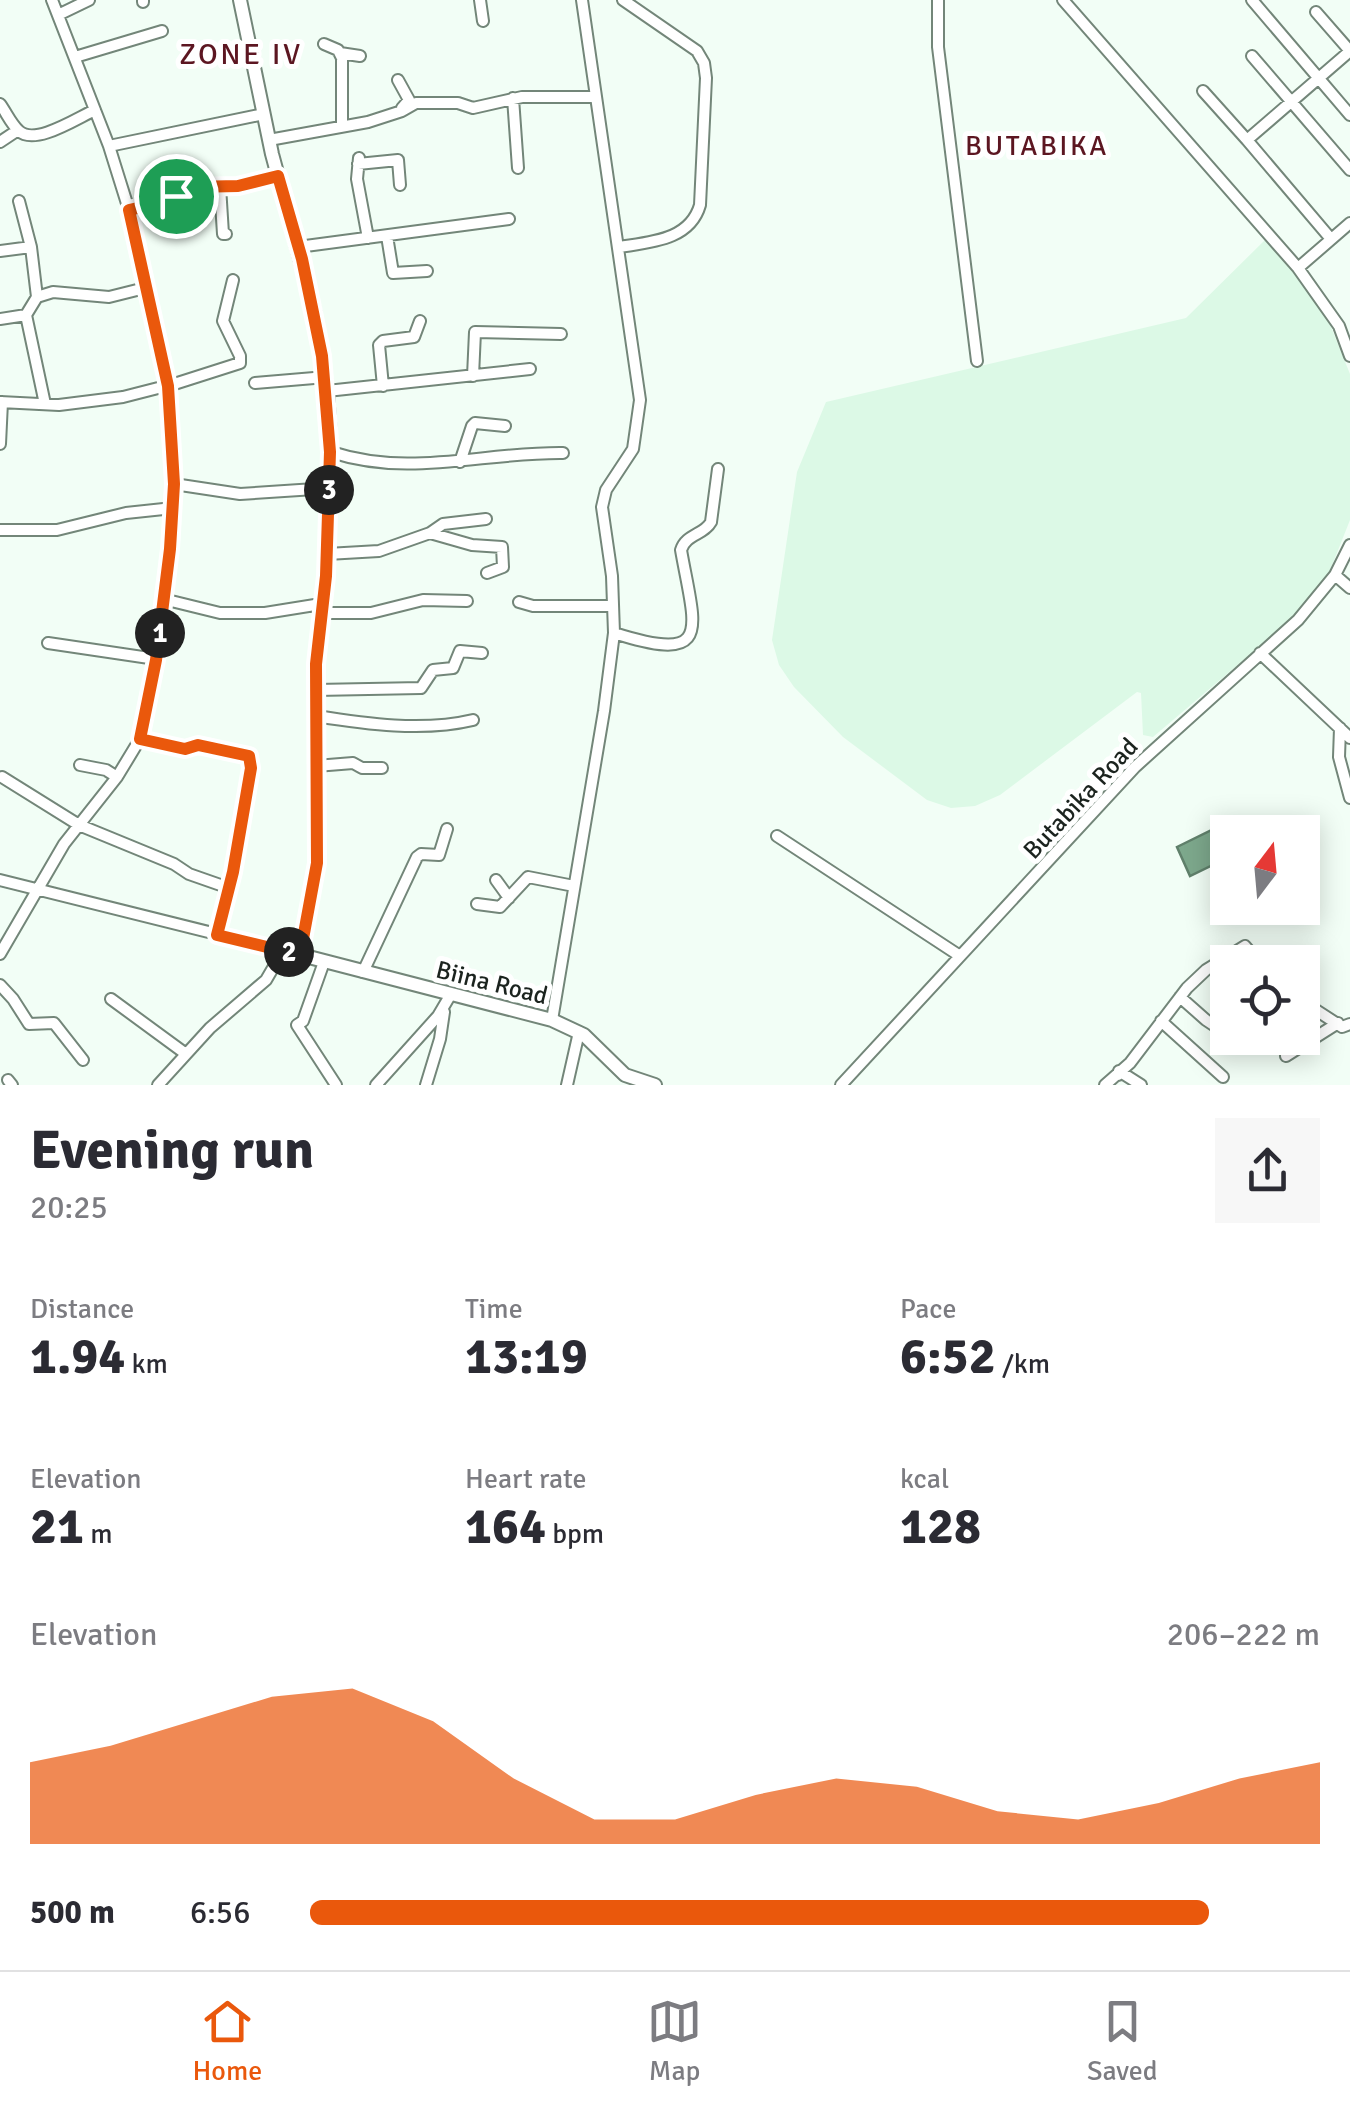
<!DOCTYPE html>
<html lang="en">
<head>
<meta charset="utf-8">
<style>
  body { margin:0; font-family:Signika,sans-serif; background:#f7f7f7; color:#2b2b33; height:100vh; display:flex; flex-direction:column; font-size:38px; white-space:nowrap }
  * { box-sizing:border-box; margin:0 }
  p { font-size:32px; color:#7c7c81 }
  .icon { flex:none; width:55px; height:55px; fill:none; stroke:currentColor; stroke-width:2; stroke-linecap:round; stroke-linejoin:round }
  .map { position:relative; height:1085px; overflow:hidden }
  .sheet { display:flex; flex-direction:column; background:#fff; flex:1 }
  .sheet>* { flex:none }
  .needle { width:65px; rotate:16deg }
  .fabs { position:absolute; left:1210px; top:815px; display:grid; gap:20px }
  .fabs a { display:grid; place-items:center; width:110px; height:110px; border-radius:0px; background:#fff; box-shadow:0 5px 25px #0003; font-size:50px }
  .pin { position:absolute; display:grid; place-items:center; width:85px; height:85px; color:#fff; margin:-42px; border:5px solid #fff; border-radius:50%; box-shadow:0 2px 10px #0007 }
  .km { position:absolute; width:50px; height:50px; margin:-25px; border-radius:50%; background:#222; color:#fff; font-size:28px; line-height:50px; text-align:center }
  .round { display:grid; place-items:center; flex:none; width:105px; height:105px; border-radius:0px; background:#f7f7f7 }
  .overview { display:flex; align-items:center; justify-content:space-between; height:170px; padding:0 30px }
  h1 { font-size:55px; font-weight:800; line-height:75px }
  .stats { display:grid; grid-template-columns:repeat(3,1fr); gap:15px; height:170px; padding:10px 30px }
  .stats div { display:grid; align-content:center }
  .stats b { font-size:50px; font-weight:800 }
  .stats small { font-size:28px; font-weight:400 }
  .stats p { font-size:28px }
  .chart { height:280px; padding:20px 30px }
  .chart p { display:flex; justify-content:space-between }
  .chart svg { width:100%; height:180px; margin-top:10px; fill:#ea580c; opacity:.7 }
  ul { padding:0 30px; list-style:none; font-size:32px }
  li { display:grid; grid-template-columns:160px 120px 1fr; align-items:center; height:75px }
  li i { height:25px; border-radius:12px; background:#ea580c }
  .dock { display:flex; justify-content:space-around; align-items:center; height:140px; border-top:2px solid #e1e1e2; background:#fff; font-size:28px; color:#7c7c81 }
  .dock a { display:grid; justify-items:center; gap:5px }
  .dock .selected { color:#ea580c }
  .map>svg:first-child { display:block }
</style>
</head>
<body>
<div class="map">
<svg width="1350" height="1085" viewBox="0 0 1350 1085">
  <rect width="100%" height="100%" fill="#f2fef6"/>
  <path fill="#dcf9e6" d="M1267,238l48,59 14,25 21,52v146l-23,58 -33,39 -141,120 -10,-2 -2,-42 -4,-1 -137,103 -25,11 -24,2 -24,-8 -84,-63 -49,-50 -15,-22 -7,-25 25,-168 29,-70 360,-84z"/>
  <path fill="#7da88c" stroke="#60806b" stroke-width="2.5" d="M1226,823l5,9h-3l-1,26 -37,18 -13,-29z"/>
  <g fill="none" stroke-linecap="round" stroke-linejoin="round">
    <defs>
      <path id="minor" d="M143,0v2
        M480,0l3,21
        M938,0v47l39,314
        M1063,0l235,268 41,58 11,30
        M1252,0l98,115
        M1316,12l34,39
        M58,15l31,-15
        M324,44l14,6 4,8v68
        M340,53l20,3
        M1252,56l98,114
        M75,57l87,-26
        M398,80l11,20 -7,8
        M1203,91l44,49
        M513,98l5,70
        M0,104c6,8 11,20 19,27 16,15 58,-13 76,-21
        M269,140l99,-18 34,-11 14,-8h42l15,5 49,-11h73
        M0,142l18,-12
        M109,146l155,-32
        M359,158l-2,21 11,59
        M358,164l40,-4 2,25
        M220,186l3,48h3
        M19,201l12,46
        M129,210l35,-8 28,-15 46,-2 40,-9
        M387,236l6,37 34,-2
        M1331,239l-84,-99 103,-89
        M298,247l211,-28
        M620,247c31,-5 70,-7 80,-42l6,-127 -2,-15 -7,-12 -74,-51
        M0,251l31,-4 6,50
        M1298,268l52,-45
        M26,315l19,89
        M0,319l26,-4 11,-18 16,-5 56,5 36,-9
        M473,376l2,-44 86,2
        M255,383l71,-6
        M168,386l72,-23v-7l-17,-35 10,-41
        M383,386l-4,-41 4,-4 31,-4 6,-16
        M327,391l203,-22
        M0,402l59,3 64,-8 43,-11
        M0,444l2,-42
        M331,452c80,26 151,0 232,1
        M460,462l12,-36 3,-3 30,3
        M174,484l66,10 90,-6
        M0,530h57l69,-17 47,-5
        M430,533l13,-9 43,-5
        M327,554l52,-3 51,-18 42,12 30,2 1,20 -16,6
        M1335,575l15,13
        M163,599l57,14h45l56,-9
        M519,602l14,4h79
        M320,613h51l52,-13 44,1
        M614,633c100,32 81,-4 67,-83 5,-16 23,-15 30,-28l7,-53
        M48,643l108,16
        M1260,653l90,85
        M316,690l105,-2 12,-18 20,-2 7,-17 22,2
        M316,716c50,8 107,16 157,4
        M1340,728l-1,29 11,41
        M140,739l45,10 12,-4 46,9 9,7 -19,111 -16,63
        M80,765l26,5 11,7
        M316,766l37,-3 9,5h20
        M2,777l77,48 95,39 15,10 40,14
        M777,836l183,120
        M0,880l301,75
        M496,880l13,18
        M477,904l23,3 28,-30 46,9
        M0,954l64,-110 53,-67 23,-38 16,-80 17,-151 -5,-122 -39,-176 -20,-64 -57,-146
        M324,962l-21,59 -6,4 39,60
        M363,972l54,-115 4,-3 18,1 8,-26
        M0,985l13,14 16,25 25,-1 29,37
        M1180,997l26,23 21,14
        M111,999l75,55
        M1302,1001l40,26 8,-3
        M552,1020l52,-309 10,-78 -2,-57 -10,-69 4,-17 27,-41 7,-49 -58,-400
        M1161,1021l62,56
        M1286,1056l52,-33
        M1118,1075l1,-4 22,14
        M8,1080l4,5
        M158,1085l52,-57 56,-48 17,-29
        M376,1085l62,-69 13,-22
        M426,1085l14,-46 4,-27
        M567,1085l12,-53
        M841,1085l294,-318 163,-147 37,-45 15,-30
        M1105,1085l25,-22 57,-75 19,-18 39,-24 14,16"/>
      <path id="major" d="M240,0l32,154 42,156 13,81 4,61 -4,102 -11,110 1,199 -16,92 251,65 32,15 41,40 30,10"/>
    </defs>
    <use href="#minor" stroke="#738679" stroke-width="14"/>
    <use href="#major" stroke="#738679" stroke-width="16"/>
    <use href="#minor" stroke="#fff" stroke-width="10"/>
    <use href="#major" stroke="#fff" stroke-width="12"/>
  </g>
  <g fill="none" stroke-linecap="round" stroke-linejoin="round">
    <defs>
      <path id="route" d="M278,176l24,83 20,97 8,96 -4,124 -10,88 1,199 -17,92 -83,-20 16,-63 18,-104 -2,-12 -51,-11 -13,4 -45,-10 16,-79 14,-111 4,-65 -6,-98 -39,-176 35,-8 28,-15 46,-1z"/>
    </defs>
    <use href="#route" stroke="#fff" stroke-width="20"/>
    <use href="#route" stroke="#ea580c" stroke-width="12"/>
  </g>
  <g text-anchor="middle" stroke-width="10" stroke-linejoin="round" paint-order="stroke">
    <g font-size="25" fill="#1b231e" stroke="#fff">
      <text transform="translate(1080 798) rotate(-47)" y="9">Butabika Road</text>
      <text transform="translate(492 982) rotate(14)" y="9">Biina Road</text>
    </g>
    <g font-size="28" letter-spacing="2.5" fill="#5c1621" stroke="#fff">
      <text x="1037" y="155">BUTABIKA</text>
    </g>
    <g font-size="30" letter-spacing="2.5" fill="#5c1621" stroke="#fff">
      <text x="241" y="64">ZONE IV</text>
    </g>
  </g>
</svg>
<div class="fabs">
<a><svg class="needle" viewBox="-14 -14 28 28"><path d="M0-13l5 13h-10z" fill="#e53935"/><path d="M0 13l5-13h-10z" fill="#7c7c81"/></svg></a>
<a><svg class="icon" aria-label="locate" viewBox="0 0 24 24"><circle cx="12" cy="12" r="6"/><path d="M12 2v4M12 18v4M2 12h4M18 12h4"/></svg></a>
</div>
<div class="pin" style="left:176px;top:196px;background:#1e9e55"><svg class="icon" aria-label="arrive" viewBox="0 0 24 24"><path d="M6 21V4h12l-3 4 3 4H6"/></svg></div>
<b class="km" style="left:160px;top:633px">1</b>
<b class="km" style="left:289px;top:952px">2</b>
<b class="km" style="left:329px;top:490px">3</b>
</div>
<section class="sheet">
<div class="overview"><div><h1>Evening run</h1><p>20:25</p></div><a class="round"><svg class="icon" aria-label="share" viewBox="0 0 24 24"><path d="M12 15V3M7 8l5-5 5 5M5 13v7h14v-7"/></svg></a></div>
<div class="stats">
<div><p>Distance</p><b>1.94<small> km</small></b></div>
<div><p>Time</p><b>13:19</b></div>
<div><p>Pace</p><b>6:52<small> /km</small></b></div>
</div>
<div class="stats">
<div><p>Elevation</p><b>21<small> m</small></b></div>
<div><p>Heart rate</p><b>164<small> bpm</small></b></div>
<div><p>kcal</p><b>128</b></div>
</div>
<div class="chart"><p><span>Elevation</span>206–222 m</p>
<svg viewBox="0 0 160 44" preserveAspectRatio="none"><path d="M0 44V24L10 20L20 14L30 8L40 6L50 14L60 28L70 38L80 38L90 32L100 28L110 30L120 36L130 38L140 34L150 28L160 24V44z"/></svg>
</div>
<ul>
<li><b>500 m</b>6:56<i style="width:89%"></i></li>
</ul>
</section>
<nav class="dock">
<a class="selected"><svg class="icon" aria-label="home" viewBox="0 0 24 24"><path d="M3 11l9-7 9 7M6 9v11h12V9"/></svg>Home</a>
<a><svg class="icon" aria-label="map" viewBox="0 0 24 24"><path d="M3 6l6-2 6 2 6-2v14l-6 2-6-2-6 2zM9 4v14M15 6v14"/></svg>Map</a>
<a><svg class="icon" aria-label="saved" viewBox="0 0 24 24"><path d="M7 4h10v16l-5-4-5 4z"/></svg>Saved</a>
</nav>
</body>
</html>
